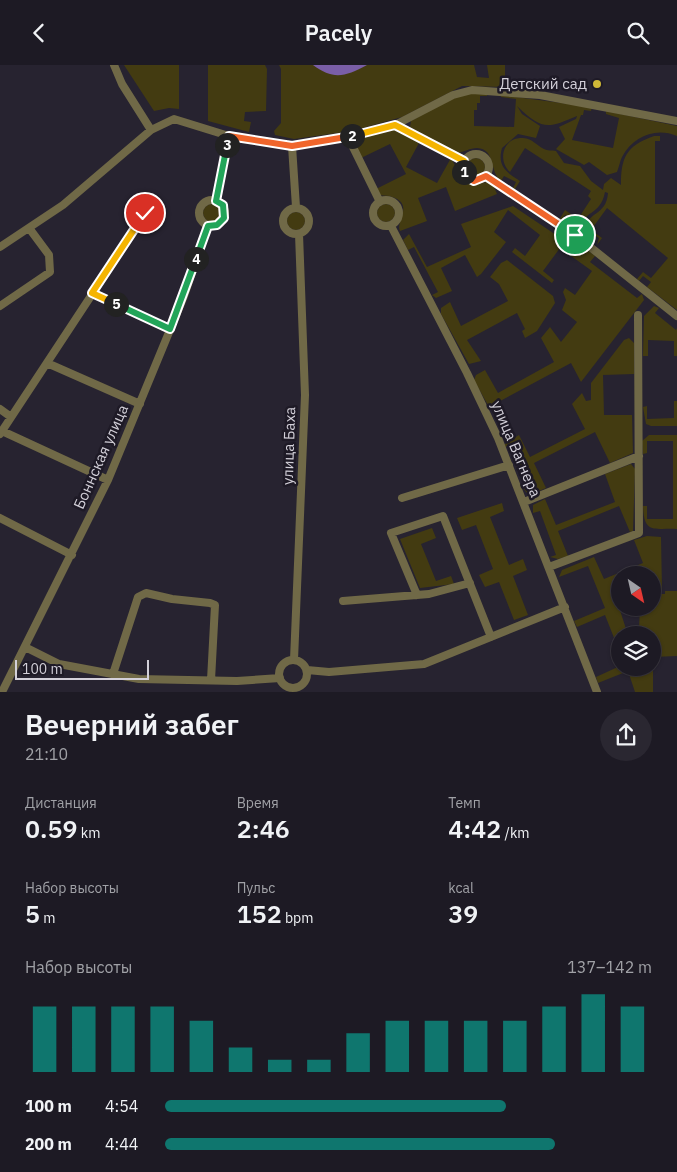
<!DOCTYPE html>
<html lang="ru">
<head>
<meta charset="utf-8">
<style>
  body { margin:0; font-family:"IBM Plex Sans",sans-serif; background:#2a2731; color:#f1f3f6; height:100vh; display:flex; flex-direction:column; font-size:19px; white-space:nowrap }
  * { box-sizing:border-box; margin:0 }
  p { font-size:16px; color:#a0a1a6 }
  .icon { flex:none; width:28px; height:28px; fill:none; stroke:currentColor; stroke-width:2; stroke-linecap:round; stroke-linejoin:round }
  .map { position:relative; height:627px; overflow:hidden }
  .panel { display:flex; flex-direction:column; background:#1d1a24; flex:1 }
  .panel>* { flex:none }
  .needle { width:32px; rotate:146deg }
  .tools { position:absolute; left:611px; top:501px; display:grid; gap:10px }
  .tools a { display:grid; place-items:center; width:50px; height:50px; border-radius:50%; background:#1d1a24; box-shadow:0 1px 4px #0004,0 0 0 1px #3b3841; font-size:25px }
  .scale { position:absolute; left:15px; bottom:12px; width:134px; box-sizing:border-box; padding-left:5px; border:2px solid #d3d0d9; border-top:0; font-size:14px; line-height:18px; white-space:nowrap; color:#d3d0d9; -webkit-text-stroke:4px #1e1a26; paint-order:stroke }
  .pin { position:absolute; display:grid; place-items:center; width:42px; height:42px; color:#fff; margin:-21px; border:2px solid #fff; border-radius:50%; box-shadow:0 1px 5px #0007 }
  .km { position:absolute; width:25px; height:25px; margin:-12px; border-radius:50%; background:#222; color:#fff; font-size:14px; line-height:25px; text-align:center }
  .round { display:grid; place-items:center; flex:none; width:52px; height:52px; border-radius:26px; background:#2a2731 }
  .summary { display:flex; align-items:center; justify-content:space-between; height:85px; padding:0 25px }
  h1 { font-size:28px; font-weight:600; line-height:38px }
  .metrics { display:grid; grid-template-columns:repeat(3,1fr); gap:8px; height:85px; padding:5px 25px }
  .metrics div { display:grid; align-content:center }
  .metrics b { font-size:25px; font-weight:600 }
  .metrics small { font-size:14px; font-weight:400 }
  .metrics p { font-size:14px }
  .chart { height:140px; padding:10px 25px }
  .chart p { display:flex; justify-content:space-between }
  .chart svg { width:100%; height:90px; margin-top:5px; stroke:#0f766e; stroke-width:6 }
  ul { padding:0 25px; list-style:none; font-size:16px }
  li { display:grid; grid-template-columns:80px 60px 1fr; align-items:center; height:38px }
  li i { height:12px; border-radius:6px; background:#0f766e }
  header { display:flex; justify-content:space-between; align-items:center; height:65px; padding:0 25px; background:#1d1a24; font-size:22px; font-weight:600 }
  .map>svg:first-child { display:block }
</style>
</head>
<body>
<header><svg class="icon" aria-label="back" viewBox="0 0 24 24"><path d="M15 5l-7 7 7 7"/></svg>Pacely<svg class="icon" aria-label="search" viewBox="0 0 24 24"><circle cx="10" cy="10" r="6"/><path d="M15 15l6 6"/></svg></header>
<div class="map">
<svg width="677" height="627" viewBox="0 0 677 627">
  <rect width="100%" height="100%" fill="#272330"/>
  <path fill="#433b11" d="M124,0h55v44l-10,-1 -15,3z
    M208,0h57l2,4 -1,42 -21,1 -1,9 7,1 -2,10 -41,-11z
    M279,0h195l3,12 12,1 -2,-13h18v22l-43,-1 -60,31 -50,14 -58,8 -19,-4 -1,-4 7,-8v-54z
    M468,28l19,1v2h-7v7h-3v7h-3v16l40,1 2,-28 -15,-2v-2l91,12 -1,4 -7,-1 -1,5h-2l-9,25 41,8 6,-30 -13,-4v-3l71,15v10c-21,-9 -44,0 -55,21 -2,4 -3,10 -5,15l-10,3 -18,-13 -5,3 -28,-16 9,-10 -6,-12 17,-8 1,-3c-30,13 -35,14 -60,-10l5,8 18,12 -4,12 -18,-4 -16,14c-5,18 4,24 18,33l-5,8 -2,-1 3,-6 -12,-6 -3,5c-12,-9 -5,-32 -24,-33 -7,0 -13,4 -20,5l-47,-26 1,-6 36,-20z
    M393,64l26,14 -13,24 31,16 14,-25 13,24 8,3 15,-3 7,5 3,7 -42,17 -9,-24 -28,11 9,23 -27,10c-5,-9 15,-27 -8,-34 -4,-2 -8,-1 -12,-2l-4,-6 30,-15 -16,-30 -29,14 -7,-17z
    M654,71h6v5h-5v63h22v106l-30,-23 4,-5 -8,-6 -4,5 -2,-2 6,-7 8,6 17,-20 -61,-50 -16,22 11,8 -5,7 2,-7 -11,-7 -4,5 -2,-2c5,-24 24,-17 26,-41l-3,-1c-5,26 -23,16 -26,41l-6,-4 4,-7 -12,-7 -4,6 -2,-1 6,-10 13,9 13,-20 -3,-3 3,-5 -66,-43 -15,24c-13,-12 -7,-35 13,-34 10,1 13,7 21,11 3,2 8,1 12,2l8,12 16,3 11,15 12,9 1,-6 7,-6 10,7c0,-26 4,-39 33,-49z
    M467 102a9 9 0 1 1 18 0a9 9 0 1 1-18 0Z
    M203 148a9 9 0 1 1 18 0a9 9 0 1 1-18 0Z
    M377 148a9 9 0 1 1 18 0a9 9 0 1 1-18 0Z
    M513,141l58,39 4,-5 20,16 -5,6 47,36 5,-4 2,6 -63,82 -10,-19 -82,44 -15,-27 2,-5 9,-5 13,23 56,-31 -13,-24 9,-11 11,15 16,-20 -15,-12 4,-10 -3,-8 2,-4 10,7 17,-24 -32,-23 -17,23 11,9 -2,3 -40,-31 3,-4 10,8 15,-21 -32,-25 -14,22 12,10 -25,32 -4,3 -12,-22 -24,13 11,23 -16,7 -4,-3 6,-3 -24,-45 -6,3 -5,-10 6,-6 18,33 44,-20 -10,-23z
    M287 156a9 9 0 1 1 18 0a9 9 0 1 1-18 0Z
    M507,195l46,36 2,7 -18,28 -12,7 -3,-7 3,-2 -8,-16 -50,27 14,21 -12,3 -28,-50v-6l9,-6 11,24 47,-25 -9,-17 -9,-7 11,-14z
    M654,241l5,2 -4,5 21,17 1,-2v28h-3v-15l-26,-1v16h-5l1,-40z
    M629,273l5,5v31l-31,1 1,40h28l1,38 -23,10 -15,-31 -61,31 12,25 -14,6 -5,-1 -4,-5 6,-3 -18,-40 -6,2v-3l14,-9 11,22 55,-28 -13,-25 10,-11 4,8 5,-1v-17l33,-43z
    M674,336h3v25h-26l-5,-2 -3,-17 4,-1v13l27,-1z
    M649,370h28v94c-24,-1 -33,5 -34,-23h4v13h26v-78h-26v12l-4,1 -1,-13z
    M631,399l4,5 -2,62 -3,1 -11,-26 -61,25 10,25 -10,3 -8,-2 6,-2 -16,-44 -7,2v-8l12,-6 11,26 59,-23 -10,-28z
    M502,438l2,8 -14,6 19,48 14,-6 4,11 -14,6 15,39 -14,5 -15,-38 -14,5 -6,-12 14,-6 -17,-44 -14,5 -5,-12z
    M432,463l4,10 -15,6 15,37 15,-5 3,8 -34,4 -20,-49z
    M647,471l14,1 1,53h-9l-1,-15h-32v28l-2,1 8,25 13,-1 1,-20 12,-1 1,-13h12v-3h12v65l-24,1v35h-18l-7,-21 -30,12 -2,-6 24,-11 32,1v-32h-32v18l-15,-38 -28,12 -3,-6 31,-13 -17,-42 -29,11 3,-7 32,-13 10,22 39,-16 -9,-23z"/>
  <path fill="#7a5ea7" d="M313,0h54c-22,12 -34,15 -54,0z"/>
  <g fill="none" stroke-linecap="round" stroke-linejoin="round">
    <path stroke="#706947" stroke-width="8" d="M114,0l8,19 29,46 23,-11 55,17 63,10 56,-9 47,-12 58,-30 19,-5 68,5 137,26
      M395,60l70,35
      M348,72l32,65
      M292,81l4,61
      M463 102a13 13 0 1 1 26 0a13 13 0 1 1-26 0Z
      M486,111l89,59 102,81
      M373 148a13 13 0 1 1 26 0a13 13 0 1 1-26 0Z
      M199 148a13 13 0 1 1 26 0a13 13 0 1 1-26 0Z
      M216,135l13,-64
      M283 156a13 13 0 1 1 26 0a13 13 0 1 1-26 0Z
      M391,161l76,147 31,65 99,254
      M0,182l63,-42 88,-75
      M92,228l78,36
      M0,241l50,-34 -1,-17 -20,-27
      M47,298l93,41
      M0,344l11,8
      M2,366l106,49
      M0,369l145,-220
      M402,433l107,-33
      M524,437l115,-46
      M0,453l72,37
      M549,502l90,-34 -1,-218
      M417,530l-26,-62 52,-17 48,121
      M343,536l86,-7 41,-11
      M25,582l34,17 80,15 98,2 43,-3
      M279 609a14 14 0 1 1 28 0a14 14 0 1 1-28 0Z
      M294,595l11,-265 -6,-161
      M307,605l22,2 95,-8 141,-57
      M113,609l25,-77 8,-4 26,6 38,4 5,2 -4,75
      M2,627l106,-212 76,-184 24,-70"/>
  </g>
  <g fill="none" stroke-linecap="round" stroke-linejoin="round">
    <defs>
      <path id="split-1" d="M464,107l2,5 8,4 12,-5 89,59"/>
      <path id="split-2" d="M352,71l43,-11 69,36v11"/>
      <path id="split-3" d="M227,80l2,-9 63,10 60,-10"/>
      <path id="split-4" d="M196,194l12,-33 9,-1 7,-7 -1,-13 -7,-4 11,-56"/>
      <path id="split-5" d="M116,239l54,25 26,-70"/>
      <path id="split-6" d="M116,239l-24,-11 53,-80"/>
    </defs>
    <use href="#split-1" stroke="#fff" stroke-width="10"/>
    <use href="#split-2" stroke="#fff" stroke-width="10"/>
    <use href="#split-3" stroke="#fff" stroke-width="10"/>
    <use href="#split-4" stroke="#fff" stroke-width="10"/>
    <use href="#split-5" stroke="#fff" stroke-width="10"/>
    <use href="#split-6" stroke="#fff" stroke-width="10"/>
    <use href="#split-1" stroke="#f0652b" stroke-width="6"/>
    <use href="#split-2" stroke="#f5b400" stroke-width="6"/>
    <use href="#split-3" stroke="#f0652b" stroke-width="6"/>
    <use href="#split-4" stroke="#22a559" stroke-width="6"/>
    <use href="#split-5" stroke="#22a559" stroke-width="6"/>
    <use href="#split-6" stroke="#f5b400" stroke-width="6"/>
  </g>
  <circle fill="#cfb837" stroke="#1e1a26" stroke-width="2" cx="597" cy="19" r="5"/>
  <g text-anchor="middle" stroke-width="5" stroke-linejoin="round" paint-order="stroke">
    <g font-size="15" fill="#d3d0d9" stroke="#1e1a26" text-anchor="end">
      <text x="587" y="24">Детский сад</text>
    </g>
    <g font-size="15" fill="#d3d0d9" stroke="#1e1a26">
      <text transform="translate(289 381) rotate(-88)" y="5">улица Баха</text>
      <text transform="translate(516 384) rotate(67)" y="5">улица Вагнера</text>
      <text transform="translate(101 392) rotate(-66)" y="5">Боннская улица</text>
    </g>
  </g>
</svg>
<div class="tools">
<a><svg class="needle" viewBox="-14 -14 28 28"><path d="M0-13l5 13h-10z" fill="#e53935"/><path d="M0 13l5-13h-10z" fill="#a0a1a6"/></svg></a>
<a><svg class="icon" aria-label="layers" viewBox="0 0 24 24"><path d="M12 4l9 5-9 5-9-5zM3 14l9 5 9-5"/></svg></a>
</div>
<div class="scale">100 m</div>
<div class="pin" style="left:575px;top:170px;background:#1e9e55"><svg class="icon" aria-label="arrive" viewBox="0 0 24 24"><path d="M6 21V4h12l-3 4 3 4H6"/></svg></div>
<div class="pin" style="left:145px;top:148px;background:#d93025"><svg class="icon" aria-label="check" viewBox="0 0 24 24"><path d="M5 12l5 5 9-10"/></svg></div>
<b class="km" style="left:464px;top:107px">1</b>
<b class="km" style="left:352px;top:71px">2</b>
<b class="km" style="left:227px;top:80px">3</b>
<b class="km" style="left:196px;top:194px">4</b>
<b class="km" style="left:116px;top:239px">5</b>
</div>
<section class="panel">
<div class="summary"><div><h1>Вечерний забег</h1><p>21:10</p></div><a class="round"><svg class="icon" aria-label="share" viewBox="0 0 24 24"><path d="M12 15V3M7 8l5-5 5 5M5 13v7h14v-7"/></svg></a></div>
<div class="metrics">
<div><p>Дистанция</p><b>0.59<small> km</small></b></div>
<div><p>Время</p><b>2:46</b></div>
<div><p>Темп</p><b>4:42<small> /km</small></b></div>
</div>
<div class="metrics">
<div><p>Набор высоты</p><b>5<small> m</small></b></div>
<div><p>Пульс</p><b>152<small> bpm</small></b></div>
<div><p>kcal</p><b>39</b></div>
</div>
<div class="chart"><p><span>Набор высоты</span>137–142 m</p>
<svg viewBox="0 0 160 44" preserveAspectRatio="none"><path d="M5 44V12M15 44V12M25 44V12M35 44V12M45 44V19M55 44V32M65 44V38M75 44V38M85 44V25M95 44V19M105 44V19M115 44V19M125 44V19M135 44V12M145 44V6M155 44V12"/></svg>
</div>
<ul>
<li><b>100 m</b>4:54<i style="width:70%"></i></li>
<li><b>200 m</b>4:44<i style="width:80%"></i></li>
</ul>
</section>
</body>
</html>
